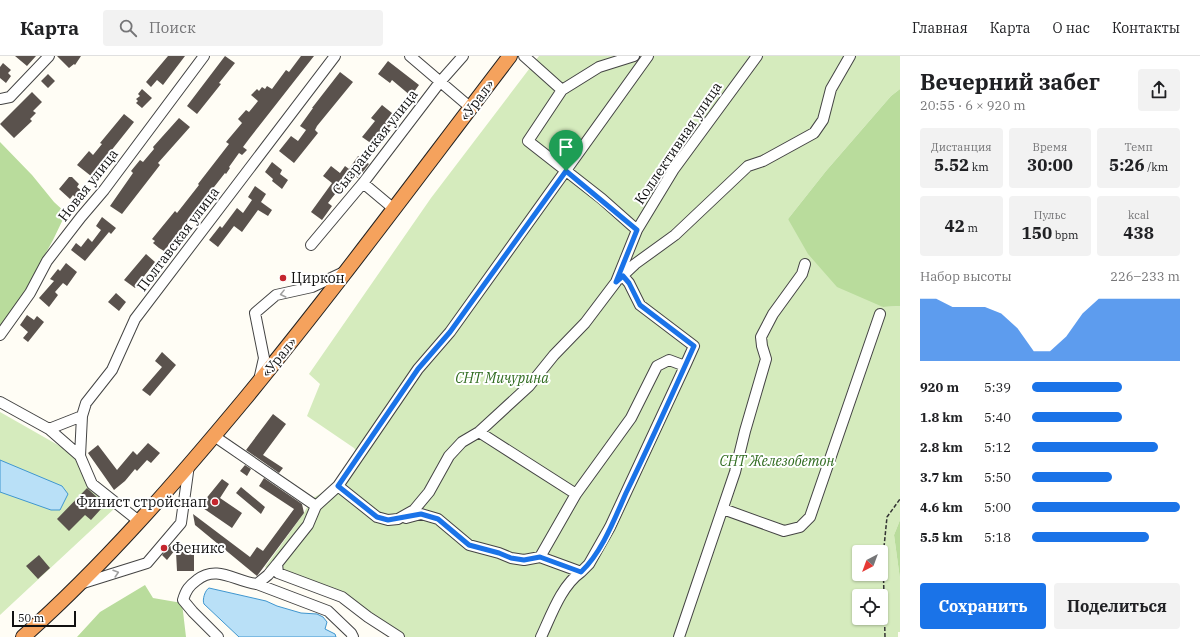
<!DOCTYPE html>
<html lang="ru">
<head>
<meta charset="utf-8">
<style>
  body { margin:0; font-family:"IBM Plex Serif",serif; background:#f2f2f2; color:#202124; height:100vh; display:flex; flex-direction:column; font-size:15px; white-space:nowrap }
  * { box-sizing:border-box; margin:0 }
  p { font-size:13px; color:#757577 }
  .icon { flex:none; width:22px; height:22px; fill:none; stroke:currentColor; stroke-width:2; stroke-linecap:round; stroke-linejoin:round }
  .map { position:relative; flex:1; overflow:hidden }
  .panel { display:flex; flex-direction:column; background:#fff; width:300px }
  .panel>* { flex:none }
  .needle { width:26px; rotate:221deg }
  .tools { position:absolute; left:852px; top:489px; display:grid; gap:8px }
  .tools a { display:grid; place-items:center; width:36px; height:36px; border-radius:4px; background:#fff; box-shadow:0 1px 3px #0004; font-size:20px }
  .scale { position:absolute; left:12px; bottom:10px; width:64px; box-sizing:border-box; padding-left:4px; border:2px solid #111; border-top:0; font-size:11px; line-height:14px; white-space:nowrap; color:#111; -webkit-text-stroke:3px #fff; paint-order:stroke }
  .pin { position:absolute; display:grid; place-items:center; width:34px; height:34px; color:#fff; margin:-41px -17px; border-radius:50% 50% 50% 0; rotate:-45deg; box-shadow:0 0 4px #0007 }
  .pin .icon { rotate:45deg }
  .round { display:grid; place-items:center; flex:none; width:42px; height:42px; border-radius:4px; background:#f2f2f2 }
  .overview { display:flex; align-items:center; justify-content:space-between; height:68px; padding:0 20px }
  h1 { font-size:22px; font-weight:700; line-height:30px }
  .stats { display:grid; grid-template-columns:repeat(3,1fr); gap:6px; height:68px; padding:4px 20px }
  .stats div { display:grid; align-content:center; border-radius:4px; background:#f2f2f2; text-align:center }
  .stats b { font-size:17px; font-weight:700 }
  .stats small { font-size:11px; font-weight:400 }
  .stats p { font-size:11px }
  .chart { height:112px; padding:8px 20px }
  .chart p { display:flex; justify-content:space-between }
  .chart svg { width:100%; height:72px; margin-top:4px; fill:#1a73e8; opacity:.7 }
  .action { display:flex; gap:8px; margin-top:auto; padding:8px 20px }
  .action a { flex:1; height:46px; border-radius:4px; background:#1a73e8; color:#fff; font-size:16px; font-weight:700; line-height:46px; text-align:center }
  .action a+a { background:#f2f2f2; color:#202124 }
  ul { padding:0 20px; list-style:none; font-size:13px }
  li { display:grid; grid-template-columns:64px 48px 1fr; align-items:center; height:30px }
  li i { height:10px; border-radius:5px; background:#1a73e8 }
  header { display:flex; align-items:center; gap:24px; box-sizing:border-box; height:56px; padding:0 20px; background:#fff; border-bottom:1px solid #e0e0e0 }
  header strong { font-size:19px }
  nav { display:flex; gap:22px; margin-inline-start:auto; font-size:14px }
  .search { width:280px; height:36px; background:#f2f2f2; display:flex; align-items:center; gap:10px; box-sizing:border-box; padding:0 14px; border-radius:4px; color:#757577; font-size:15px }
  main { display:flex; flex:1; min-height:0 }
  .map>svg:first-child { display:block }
</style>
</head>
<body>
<header>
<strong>Карта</strong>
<div class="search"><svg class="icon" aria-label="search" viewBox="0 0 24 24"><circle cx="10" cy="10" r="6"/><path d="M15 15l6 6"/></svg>Поиск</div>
<nav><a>Главная</a><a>Карта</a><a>О нас</a><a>Контакты</a></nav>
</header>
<main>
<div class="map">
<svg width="900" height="581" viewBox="0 0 900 581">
  <rect width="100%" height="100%" fill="#fffdf5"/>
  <path fill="#d5ebbd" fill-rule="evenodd" d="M539,0h361v33l-9,7 -65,75 -38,48 95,88 17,-1v214l-6,15 6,44v53h-2v5h-507l-54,-37 -62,-24 -10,-9 39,-54 8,-15c22,-9 32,-27 45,-46l-3,-4 -47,-32 13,-32 -11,-10 122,-176zM859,496h22v22h-22zM859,540h22v22h-22z
    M0,356l72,41 44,54 -116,108z"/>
  <path fill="#b9dc9c" d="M900,33v217l-17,1 -46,-20 -29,-33 -20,-35 38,-48 65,-75z
    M0,86l32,33 22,27 12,11 -13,27 -38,69 -15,20z
    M900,464v59l-6,-44z
    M145,529l8,13 29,5 4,34h-109l23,-25z"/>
  <path fill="#b9e0f7" stroke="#3f96cf" d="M0,404l62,26 6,8 -8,16h-9l-51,-18z
    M209,532l57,13 11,5 24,7 16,1 6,3 4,5 -2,7 10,5 1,3h-97l-35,-33c-2,-4 1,-14 5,-16z"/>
  <path fill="#5a524d" d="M15,0h21l-9,10z
    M57,0h24l-6,9 -1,-1 -5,4z
    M168,0h17l-22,29 -6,-5 -6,7 -5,-5z
    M225,0l10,7 -16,20 2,1 -24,30 -10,-8z
    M301,0h13l-65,83 -6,8 4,3 -5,5 -3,-2 -10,14 1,1 -4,6 -1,-1 -61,78 -5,-3 -6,-5 2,-2 -3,-2 23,-28 2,2 22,-28 -1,-1 31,-40 -3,-2 16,-19 -4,-4 8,-9 3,2 9,-11 -7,-6 6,-6 2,2 3,-4 3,2 2,-3 5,3 14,-19 3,2z
    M388,5l31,24 -8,11 -19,-16 -2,3 -12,-9z
    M3,7l8,7 -3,3 3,3 -5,7 -6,-5v-11z
    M340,16l13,10 -36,44 -2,4 3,3 -24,30 -15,-12 12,-15 7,5 8,-11 -6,-4 13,-18h-1z
    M48,18l7,7 -7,7 -7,-7z
    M142,33l10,9 -10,10 -6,-5 2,-2 -2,-2 4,-3 -2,-2z
    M32,36l10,10 -9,9 3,2 -6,6 2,2 -18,17 -14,-14z
    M382,49l15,12 -22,29 -13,-9 13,-16 -4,-3z
    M124,58l10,8 -43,54 -14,-11 12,-14 4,4 9,-11 -2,-1z
    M179,62l11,9 -32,36 2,2 -38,49 -12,-8 23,-33 -2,-2 9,-11 3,2 11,-13 -1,-2z
    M358,100l11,8 -11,14 -3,-2 -12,16 -4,-3 -11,14 4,3 -10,14 -11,-8 21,-29 -9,-7 8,-10 9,7 5,-7 4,3z
    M272,106l10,8 -2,4 8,6 -6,9 -10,-8 1,-2 -8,-7z
    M69,121h3l7,7 -2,3 5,4 -6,7 -3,-3 -3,4 -11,-10z
    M255,130l11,8 -5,8 11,8 -4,6 -10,-6 -16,22 -8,-6 -16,21 -9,-7 11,-14 2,2 15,-20 6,5 9,-13 -4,-3z
    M102,161l14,11 -5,6 -2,-2 -24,29 -14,-11 5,-7 5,4 7,-9 4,4 9,-12 -5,-4z
    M146,198l9,8 -20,26 -11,-8z
    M66,207l11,9 -10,14 -4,-3 -8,9 3,3 -9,12 -10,-9 15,-17 -4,-2 8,-10 2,2z
    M116,237l10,9 -7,9 -11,-9z
    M27,259l7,5 3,-4 7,6 -16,20 -5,-4 5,-6 -8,-7z
    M162,296l14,13 -26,31 -8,-6 20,-23 -7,-6z
    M273,358l13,10 -23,31 20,13 -4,5 -33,-23z
    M148,387l12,10 -9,10 -4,-3 -10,11 -2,-2 -10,12 -11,9 -26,-37 10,-8 19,25 16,-19 4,4z
    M245,409l6,4 -4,7 -7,-5z
    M264,422l38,26 2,9 -47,63 -62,-51 -2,-11 57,43 7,-10 6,4 31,-42 -35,-23z
    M222,423l7,5 -9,14 22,15 -10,15 -32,-22z
    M241,431l24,20 -4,7 -25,-21z
    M87,432l13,12 -4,5 5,4 -10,11 -6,-5 -16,16 -12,-12z
    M170,490l5,4 -8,10 -5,-5z
    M176,496h18v19h-17z
    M39,499l11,13 -12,11 -12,-13z"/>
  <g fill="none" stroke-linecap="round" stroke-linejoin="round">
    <defs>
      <path id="minor" d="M410,0l61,52
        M524,0l38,34 -34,51 74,58 35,31
        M562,34l37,-23 35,-11
        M0,43l10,-2 39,-41
        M363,127l31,26
        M311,189l52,-62 77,-101 23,-26
        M619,223l16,-15 40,-29 73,-69 15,-5 51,-28 9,-13 8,-31 19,-33
        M0,279l30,-42 17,-32 34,-44 23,-27 100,-134
        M259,324l5,-22 -9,-45 21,-18 36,-8 32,-15
        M0,346l49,27 31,27 12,28 48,38
        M49,373l33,-13
        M479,376l97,62
        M214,380l102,70 -8,19 -31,39 1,9 64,24 26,20 31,20
        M80,400l2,-40 4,-13 26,-33 23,-51 200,-263
        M338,430l39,31 11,3 10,-1 16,-9 15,-18 20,-36 13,-14 17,-10 50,-46 25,-31 31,-32 31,-41 21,-52 37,-61 83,-113
        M316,450l22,-20 80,-117 32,-37 198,-276
        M723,453l61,22 16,-4 10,-10 70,-203
        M406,462l15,-4 17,5 31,26 30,8 12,5 13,2 16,-3
        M581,516l8,-8 21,-37 75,-161
        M80,528l67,-21 34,-40 8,-58
        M257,528l71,27 23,22 2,4
        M218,581l-25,-25 -10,-12c3,-10 6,-14 14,-20 20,-16 39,2 60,4l11,-9 9,-11
        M541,581c10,-21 20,-51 40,-65l-41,-15 36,-63 55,-76 26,-52 12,-6 16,6 9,-20 -54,-41 -11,-22 -6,-7
        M679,581l56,-165 10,-41 21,-72 -4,-13 -1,-9 12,-23 29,-40 3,-10"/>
      <path id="highway" d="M23,581c81,-72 152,-154 221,-237 92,-112 178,-229 266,-344"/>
    </defs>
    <use href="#minor" stroke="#444" stroke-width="12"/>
    <use href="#highway" stroke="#222" stroke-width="16"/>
    <path stroke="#333" stroke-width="1.5" stroke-dasharray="4 2" stroke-linecap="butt" d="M885,581l-2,-80 4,-40 13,-18"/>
    <use href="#minor" stroke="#fff" stroke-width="10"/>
    <use href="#highway" stroke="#f5a25d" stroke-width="14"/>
  </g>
  <defs><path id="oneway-chevron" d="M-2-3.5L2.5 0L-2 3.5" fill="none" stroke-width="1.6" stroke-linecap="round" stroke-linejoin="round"/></defs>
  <g stroke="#a0a0a0">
    <use href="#oneway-chevron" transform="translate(283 238) rotate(166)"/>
    <use href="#oneway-chevron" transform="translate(116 517) rotate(-17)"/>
  </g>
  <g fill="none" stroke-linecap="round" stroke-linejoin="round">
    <defs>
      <path id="route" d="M566,115l71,59 -21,52 7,-6 6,7 11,22 54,41c-22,49 -44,98 -68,147 -12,27 -24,59 -45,79l-41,-15 -16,3 -13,-2 -12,-5 -30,-8 -31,-26 -17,-5 -33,6 -11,-3 -39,-31 80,-117 32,-37z"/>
    </defs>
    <use href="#route" stroke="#fff" stroke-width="8"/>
    <use href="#route" stroke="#1a73e8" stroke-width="5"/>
  </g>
  <g fill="#c4262e" stroke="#fff" stroke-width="1.5">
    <circle cx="283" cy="222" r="4"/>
    <circle cx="215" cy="446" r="4"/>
    <circle cx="164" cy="492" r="4"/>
  </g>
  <g text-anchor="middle" stroke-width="4" stroke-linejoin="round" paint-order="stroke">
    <g font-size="14" fill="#111" stroke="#fff">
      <text transform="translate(477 44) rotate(-53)" y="5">«Урал»</text>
      <text transform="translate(375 86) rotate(-52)" y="5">Сызранская улица</text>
      <text transform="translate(678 87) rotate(-56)" y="5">Коллективная улица</text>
      <text transform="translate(88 129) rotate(-52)" y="5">Новая улица</text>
      <text transform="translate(178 183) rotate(-53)" y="5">Полтавская улица</text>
      <text transform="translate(279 301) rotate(-51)" y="5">«Урал»</text>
    </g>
    <g font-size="14" fill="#111" stroke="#fff" text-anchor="start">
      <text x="291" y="227">Циркон</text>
      <text x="207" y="451" text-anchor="end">Финист стройснап</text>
      <text x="172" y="497">Феникс</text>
    </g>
    <g font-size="14" font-style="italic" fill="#2f6b1f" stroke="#fff">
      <text x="502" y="327">СНТ Мичурина</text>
      <text x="777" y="410">СНТ Железобетон</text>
    </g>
  </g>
</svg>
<div class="tools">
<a><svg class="needle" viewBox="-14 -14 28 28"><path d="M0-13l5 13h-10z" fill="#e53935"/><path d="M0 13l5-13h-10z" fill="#757577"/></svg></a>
<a><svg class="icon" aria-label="locate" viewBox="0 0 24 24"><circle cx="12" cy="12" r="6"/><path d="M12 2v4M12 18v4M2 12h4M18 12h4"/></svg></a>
</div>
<div class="scale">50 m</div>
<div class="pin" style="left:566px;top:115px;background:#1e9e55"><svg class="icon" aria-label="arrive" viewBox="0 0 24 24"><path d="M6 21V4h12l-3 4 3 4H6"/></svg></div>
</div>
<section class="panel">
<div class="overview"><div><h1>Вечерний забег</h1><p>20:55 · 6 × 920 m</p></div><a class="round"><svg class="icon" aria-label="share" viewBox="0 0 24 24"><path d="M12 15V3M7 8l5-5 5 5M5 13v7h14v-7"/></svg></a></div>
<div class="stats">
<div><p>Дистанция</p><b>5.52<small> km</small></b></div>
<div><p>Время</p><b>30:00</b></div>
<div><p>Темп</p><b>5:26<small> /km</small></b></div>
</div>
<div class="stats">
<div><b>42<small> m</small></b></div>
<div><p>Пульс</p><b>150<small> bpm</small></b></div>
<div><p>kcal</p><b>438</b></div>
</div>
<div class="chart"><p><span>Набор высоты</span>226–233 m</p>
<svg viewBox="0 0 160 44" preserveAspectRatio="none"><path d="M0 44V6L10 6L20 11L30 11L40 11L50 15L60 24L70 38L80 38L90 29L100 15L110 6L120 6L130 6L140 6L150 6L160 6V44z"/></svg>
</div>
<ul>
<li><b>920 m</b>5:39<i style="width:61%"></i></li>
<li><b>1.8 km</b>5:40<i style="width:61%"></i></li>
<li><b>2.8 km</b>5:12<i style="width:85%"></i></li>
<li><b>3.7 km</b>5:50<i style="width:54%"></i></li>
<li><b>4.6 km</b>5:00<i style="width:100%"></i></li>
<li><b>5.5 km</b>5:18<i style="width:79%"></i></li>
</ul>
<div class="action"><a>Сохранить</a><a>Поделиться</a></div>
</section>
</main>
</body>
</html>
